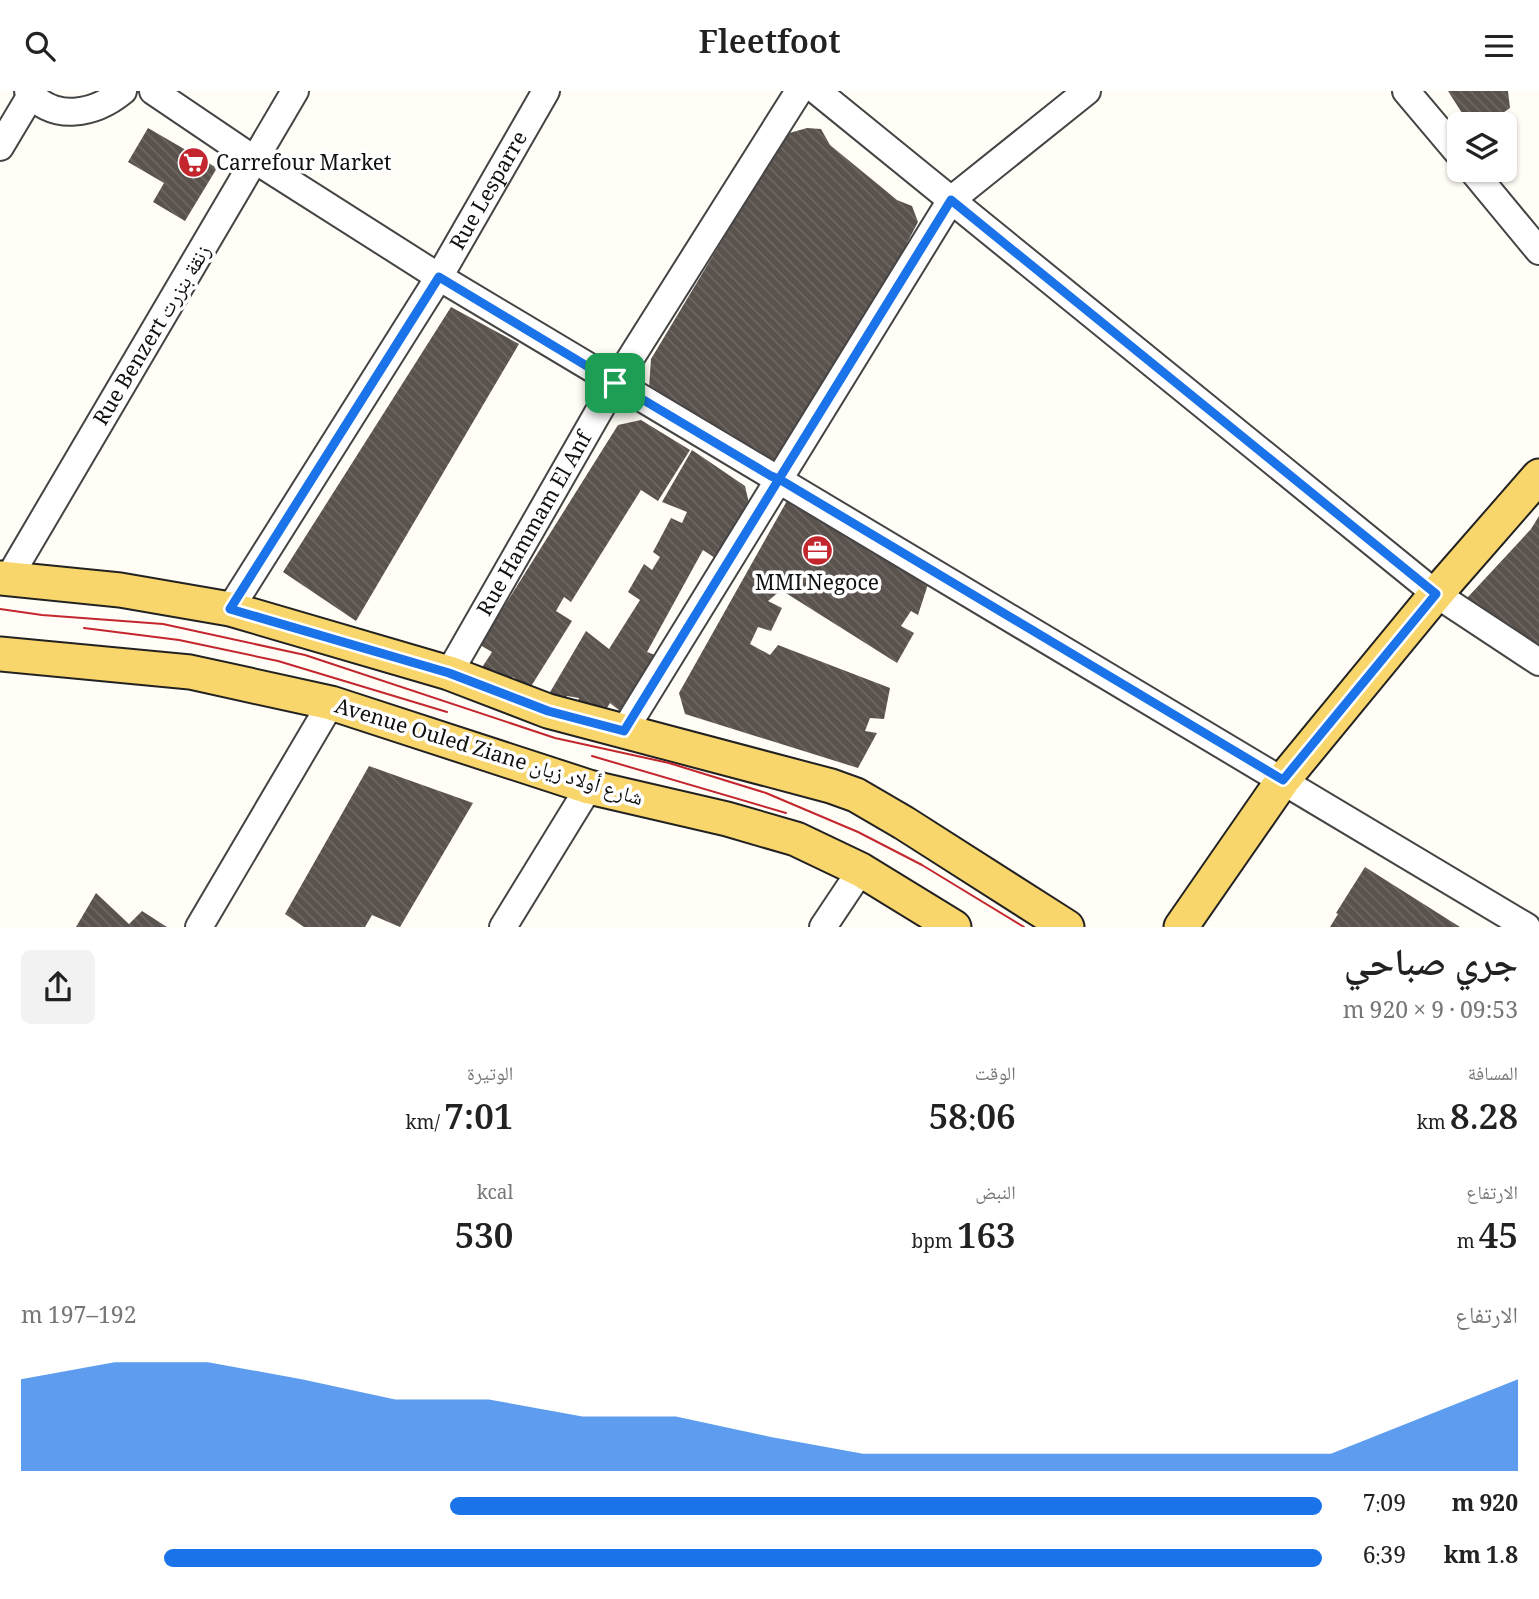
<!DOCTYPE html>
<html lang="ar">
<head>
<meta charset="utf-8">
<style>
  body { margin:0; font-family:Georgia,"Noto Naskh Arabic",serif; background:#f2f2f2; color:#222; direction:rtl; height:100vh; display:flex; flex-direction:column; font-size:26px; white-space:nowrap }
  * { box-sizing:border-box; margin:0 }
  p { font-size:23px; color:#767676 }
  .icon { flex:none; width:38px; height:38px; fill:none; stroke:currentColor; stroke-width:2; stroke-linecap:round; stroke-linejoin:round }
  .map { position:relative; height:836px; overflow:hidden; direction:ltr }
  .panel { display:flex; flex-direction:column; background:#fff; flex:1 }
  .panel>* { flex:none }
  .tools { position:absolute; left:1447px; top:21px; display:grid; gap:14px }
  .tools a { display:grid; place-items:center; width:70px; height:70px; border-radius:10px; background:#fff; box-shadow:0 2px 5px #0004; font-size:35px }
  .pin { position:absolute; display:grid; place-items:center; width:60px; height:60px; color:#fff; margin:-30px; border-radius:14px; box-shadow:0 4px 10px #0006 }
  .round { display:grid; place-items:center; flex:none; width:74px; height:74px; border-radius:10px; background:#f2f2f2 }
  .head { display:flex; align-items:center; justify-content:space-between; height:119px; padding:0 21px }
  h1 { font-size:38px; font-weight:600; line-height:52px }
  .metrics { display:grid; grid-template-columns:repeat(3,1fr); gap:10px; height:119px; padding:7px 21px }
  .metrics div { display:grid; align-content:center }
  .metrics b { font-size:35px; font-weight:600 }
  .metrics small { font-size:19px; font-weight:400 }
  .metrics p { font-size:19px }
  .chart { height:196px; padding:14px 21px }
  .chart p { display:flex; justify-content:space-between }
  .chart svg { width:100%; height:126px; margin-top:7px; fill:#1a73e8; opacity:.7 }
  ul { padding:0 21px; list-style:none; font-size:23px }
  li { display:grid; grid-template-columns:112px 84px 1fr; align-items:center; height:52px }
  li i { height:18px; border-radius:9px; background:#1a73e8 }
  header { display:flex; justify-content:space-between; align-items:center; height:91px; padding:0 21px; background:#fff; font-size:32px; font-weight:600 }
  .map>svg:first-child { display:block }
</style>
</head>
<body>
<header><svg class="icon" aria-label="menu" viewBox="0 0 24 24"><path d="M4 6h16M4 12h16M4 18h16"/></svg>Fleetfoot<svg class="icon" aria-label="search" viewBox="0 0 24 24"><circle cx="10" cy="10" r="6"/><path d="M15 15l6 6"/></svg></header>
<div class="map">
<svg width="1539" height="836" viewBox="0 0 1539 836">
  <defs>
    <pattern id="building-back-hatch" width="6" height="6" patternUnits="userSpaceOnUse" patternTransform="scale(1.75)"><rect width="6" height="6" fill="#5a524d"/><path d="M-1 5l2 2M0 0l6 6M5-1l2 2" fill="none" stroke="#6d6662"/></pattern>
  </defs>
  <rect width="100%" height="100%" fill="#fffdf5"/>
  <path fill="url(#building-back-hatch)" d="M1448,0h60l2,17 -23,16h-18z
    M148,37l69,40 -32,53 -32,-19 11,-19 -36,-21z
    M807,37l14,1 9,16 67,55 15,6 6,16 -11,21 -5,23 -32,44 -8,8 -2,11 -90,147 -122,-74 3,-43 135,-225z
    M451,216l68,37 -163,277 -73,-49z
    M641,329l49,30 -32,51 -17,-11 -70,112 -7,-5 -8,14 16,10 -42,67 -17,-11 -6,8 -26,-16 11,-17 -12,-7 138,-220z
    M692,359l53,36 6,26 -33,48 -15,-10 -56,102 8,3 -35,56 -10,-8 -8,13 -27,-8 4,-10 -12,-2 -6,11 -15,-8 40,-68 23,18 31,-49 -12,-8 16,-28 8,6 8,-13 -7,-5 18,-34 11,5 5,-11 -25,-10z
    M788,408l142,79 -12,37 -7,-4 -10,15 13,7 -17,30 -116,-73 -13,11 14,7 -11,23 -13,-4 -8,17 20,11 8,-10 112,43 -6,31 -14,-1 -5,13 12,2 -19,35 -173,-54 -6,-21z
    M1539,425v139l-68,-43 -3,-15 63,-68z
    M369,675l104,37 -73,124 -28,-12 -7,12h-61l-19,-13z
    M1365,776l95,60h-130l8,-13 -2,-1z
    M96,802l33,31 13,-13 25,16h-91z"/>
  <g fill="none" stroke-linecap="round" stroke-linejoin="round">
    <defs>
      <g id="minor">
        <path d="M28,0c26,32 67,23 95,0"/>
        <path d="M153,0l102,69 184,117 1088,650"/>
        <path d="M817,0l619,503 103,68"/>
        <path d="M1406,0l54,64"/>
        <path d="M0,56l31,-52"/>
        <path d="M1472,79l67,81"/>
        <path d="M8,488l287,-488"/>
        <path id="s1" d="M230,518l209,-332 107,-186"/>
        <path id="s2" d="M449,582l166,-290 184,-292"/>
        <path d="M624,640l327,-531 136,-109"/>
        <path d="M199,836l132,-224"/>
        <path d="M503,836l86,-140"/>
        <path d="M823,836l38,-57"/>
      </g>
      <path id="major" d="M0,487l120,12 110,19 219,64 99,38 283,75 25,9 48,28 163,104
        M0,563l190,18 141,31 258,84 138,32 69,20 65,31 93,57
        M1181,836l102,-147 153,-186 103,-118"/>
    </defs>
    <use href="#minor" stroke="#444" stroke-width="30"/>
    <use href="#major" stroke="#222" stroke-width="37"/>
    <use href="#minor" stroke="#fff" stroke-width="26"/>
    <use href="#major" stroke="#f9d66b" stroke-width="33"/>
    <path stroke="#c4262e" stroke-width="2" d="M0,518l42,6 121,9 142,31 250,83 114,25 97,30 92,39 64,33 102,62
      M84,537l95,12 99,21 169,51
      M592,665l194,57"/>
  </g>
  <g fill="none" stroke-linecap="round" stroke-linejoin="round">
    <defs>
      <path id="route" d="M615,292l-176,-106 -209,332 219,64 99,38 76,20 155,-252 504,301 153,-186 -485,-394 -172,279 -8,-3 -156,-93"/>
    </defs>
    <use href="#route" stroke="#fff" stroke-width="14"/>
    <use href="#route" stroke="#1a73e8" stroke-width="9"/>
  </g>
  <defs>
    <symbol id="supermarket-disc" viewBox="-11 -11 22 22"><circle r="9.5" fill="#c4262e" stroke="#fff"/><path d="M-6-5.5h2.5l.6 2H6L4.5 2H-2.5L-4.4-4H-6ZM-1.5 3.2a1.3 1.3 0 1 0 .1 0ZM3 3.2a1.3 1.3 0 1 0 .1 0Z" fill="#fff"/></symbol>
    <symbol id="office-disc" viewBox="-11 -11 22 22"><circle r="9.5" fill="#c4262e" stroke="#fff"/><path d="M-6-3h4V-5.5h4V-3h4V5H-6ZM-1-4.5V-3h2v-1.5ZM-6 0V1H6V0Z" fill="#fff"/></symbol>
  </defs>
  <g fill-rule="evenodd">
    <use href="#supermarket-disc" x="176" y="54" width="35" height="35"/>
    <use href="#office-disc" x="800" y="442" width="35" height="35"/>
  </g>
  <g text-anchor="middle" stroke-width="7" stroke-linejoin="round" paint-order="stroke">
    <g font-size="21" fill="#111" stroke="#fff" text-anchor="start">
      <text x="216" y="79">Carrefour Market</text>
      <text x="817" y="499" text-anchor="middle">MMI Negoce</text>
    </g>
    <g font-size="21" fill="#111" stroke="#fff">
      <text dy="7" stroke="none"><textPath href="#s1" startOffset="492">Rue Lesparre</textPath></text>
      <text transform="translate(152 244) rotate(-59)" y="7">Rue Benzert زنقة بنزرت</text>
      <text dy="7" stroke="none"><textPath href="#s2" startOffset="172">Rue Hammam El Anf</textPath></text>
      <text transform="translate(489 661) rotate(17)" y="7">Avenue Ouled Ziane شارع أولاد زيان</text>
    </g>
  </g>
</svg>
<div class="tools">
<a><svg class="icon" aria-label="layers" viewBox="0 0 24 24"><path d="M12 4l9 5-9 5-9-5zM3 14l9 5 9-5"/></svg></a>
</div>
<div class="pin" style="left:615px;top:292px;background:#1e9e55"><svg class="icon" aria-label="arrive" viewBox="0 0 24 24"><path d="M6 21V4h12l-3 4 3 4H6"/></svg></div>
</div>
<section class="panel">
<div class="head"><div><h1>جري صباحي</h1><p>09:53 · 9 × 920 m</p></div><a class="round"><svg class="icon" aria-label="share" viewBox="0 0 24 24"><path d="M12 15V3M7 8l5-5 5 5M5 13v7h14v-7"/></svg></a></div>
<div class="metrics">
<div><p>المسافة</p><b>8.28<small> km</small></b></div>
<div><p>الوقت</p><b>58:06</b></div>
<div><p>الوتيرة</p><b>7:01<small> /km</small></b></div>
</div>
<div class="metrics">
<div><p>الارتفاع</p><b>45<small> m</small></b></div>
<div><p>النبض</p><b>163<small> bpm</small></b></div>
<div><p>kcal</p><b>530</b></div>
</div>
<div class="chart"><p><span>الارتفاع</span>192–197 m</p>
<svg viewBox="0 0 160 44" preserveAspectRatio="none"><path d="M0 44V12L10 6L20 6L30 12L40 19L50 19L60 25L70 25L80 32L90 38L100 38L110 38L120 38L130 38L140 38L150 25L160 12V44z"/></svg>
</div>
<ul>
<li><b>920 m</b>7:09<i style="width:67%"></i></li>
<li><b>1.8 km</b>6:39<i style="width:89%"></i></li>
</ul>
</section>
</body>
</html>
